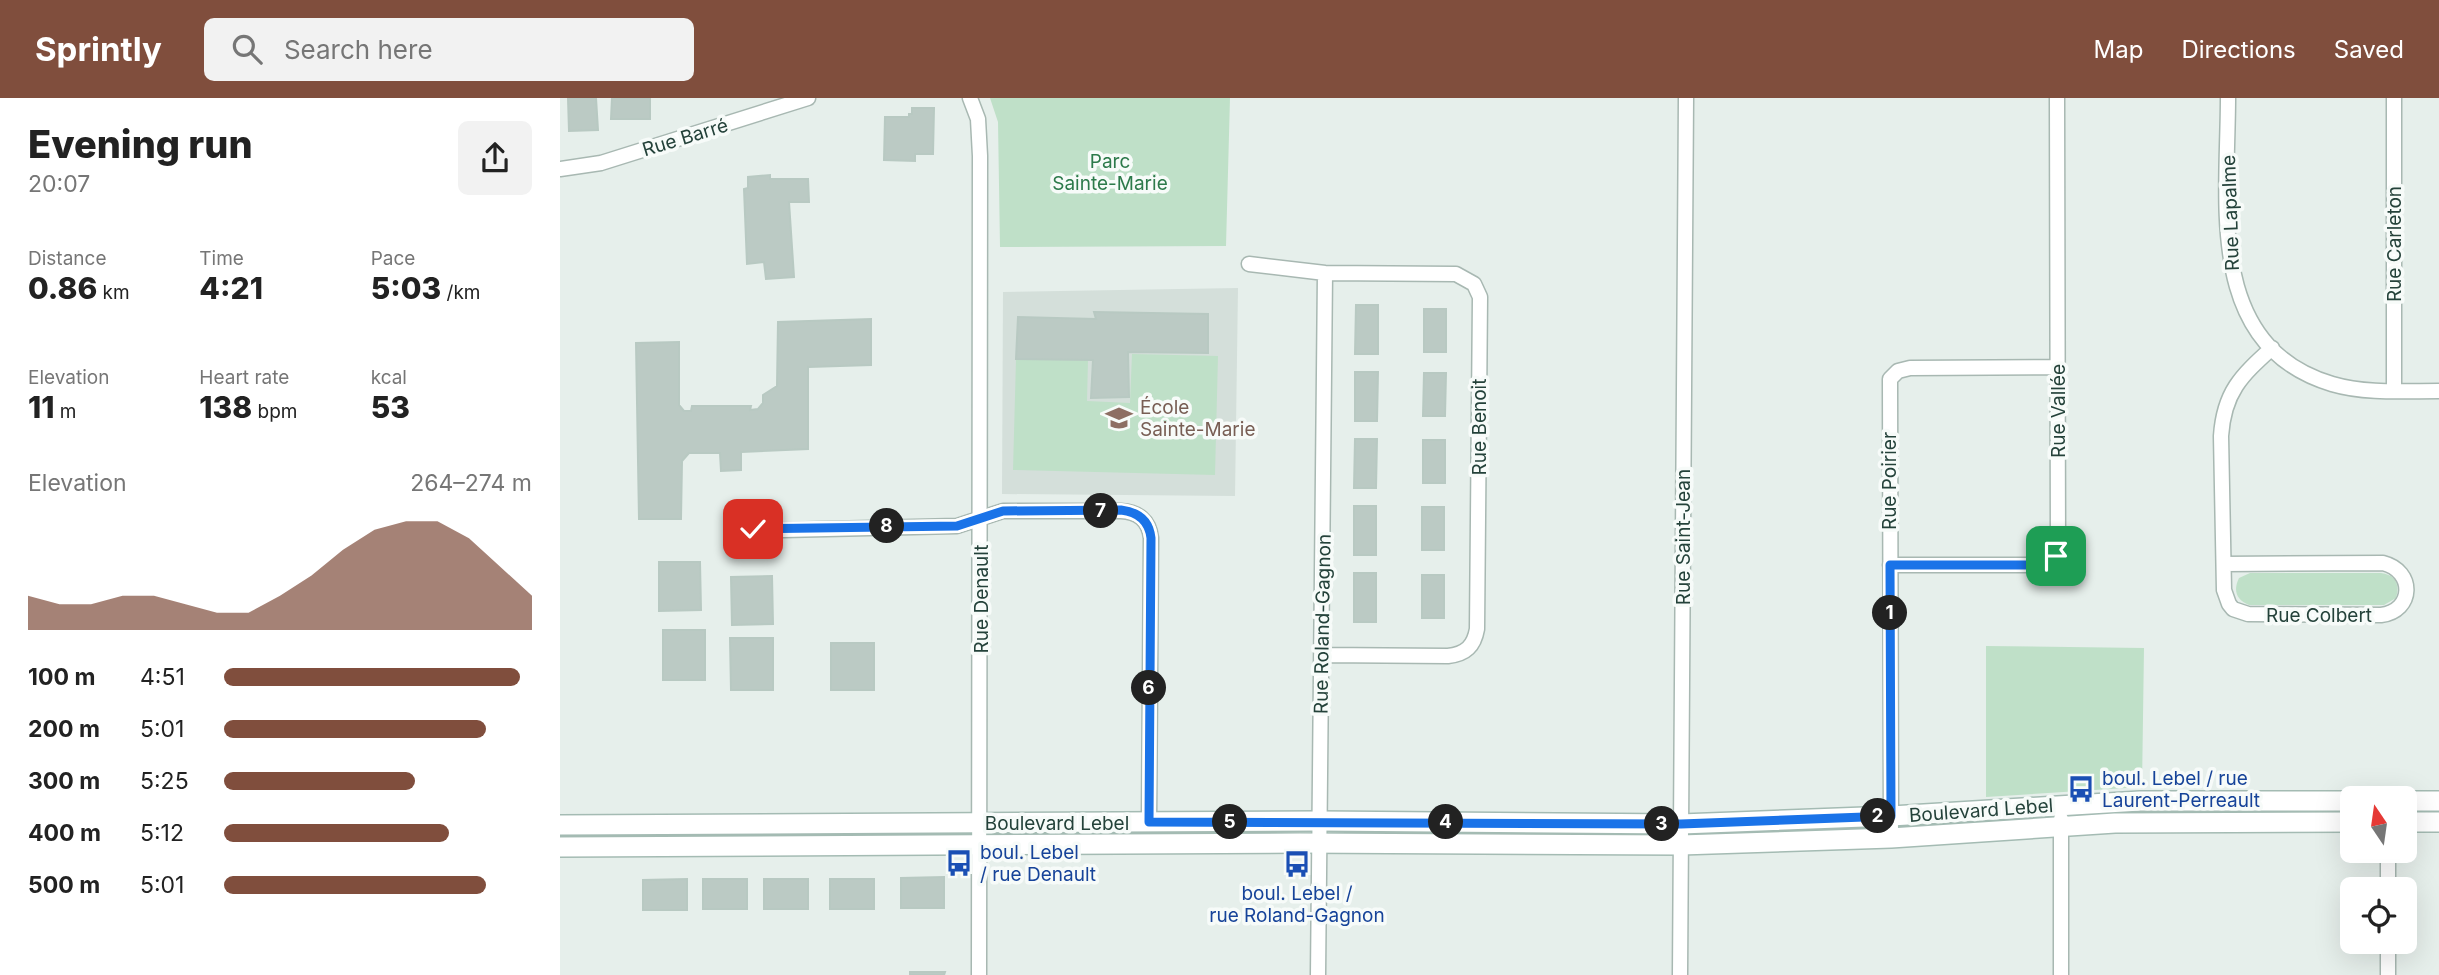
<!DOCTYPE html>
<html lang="en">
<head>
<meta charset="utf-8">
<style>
  body { margin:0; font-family:Inter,sans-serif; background:#f2f2f2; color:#222; height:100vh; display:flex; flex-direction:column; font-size:26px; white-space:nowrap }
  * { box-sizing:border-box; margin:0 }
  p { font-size:23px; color:#767676 }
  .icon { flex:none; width:38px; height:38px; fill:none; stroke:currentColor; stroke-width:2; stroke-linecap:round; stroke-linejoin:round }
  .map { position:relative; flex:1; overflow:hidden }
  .details { display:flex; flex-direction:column; background:#fff; width:560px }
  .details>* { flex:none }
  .needle { width:46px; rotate:347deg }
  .tools { position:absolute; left:1780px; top:688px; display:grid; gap:14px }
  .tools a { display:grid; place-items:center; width:77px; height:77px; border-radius:10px; background:#fff; box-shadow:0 7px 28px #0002; font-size:35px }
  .pin { position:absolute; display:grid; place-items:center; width:60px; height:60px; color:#fff; margin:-30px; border-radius:14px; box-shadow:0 4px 10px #0006 }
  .km { position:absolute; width:35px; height:35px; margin:-18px; border-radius:50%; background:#222; color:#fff; font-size:19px; line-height:35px; text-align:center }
  .round { display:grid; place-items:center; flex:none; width:74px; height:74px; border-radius:10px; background:#f2f2f2 }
  .headline { display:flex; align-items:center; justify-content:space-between; height:119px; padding:0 28px }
  h1 { font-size:38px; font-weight:800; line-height:52px }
  .figures { display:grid; grid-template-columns:repeat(3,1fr); gap:10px; height:119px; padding:7px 28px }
  .figures div { display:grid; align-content:center }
  .figures b { font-size:30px; font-weight:800 }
  .figures small { font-size:19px; font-weight:400 }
  .figures p { font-size:19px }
  .chart { height:196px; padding:14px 28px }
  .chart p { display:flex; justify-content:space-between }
  .chart svg { width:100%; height:126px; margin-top:7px; fill:#804e3d; opacity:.7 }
  ul { padding:0 28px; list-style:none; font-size:23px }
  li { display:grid; grid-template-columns:112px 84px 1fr; align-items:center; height:52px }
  li i { height:18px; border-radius:9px; background:#804e3d }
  header { display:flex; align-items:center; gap:42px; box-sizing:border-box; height:98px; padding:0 35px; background:#804e3d; color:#fff }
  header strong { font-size:33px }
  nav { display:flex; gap:38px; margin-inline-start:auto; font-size:24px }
  .search { width:490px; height:63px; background:#f2f2f2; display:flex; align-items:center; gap:18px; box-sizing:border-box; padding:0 24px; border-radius:10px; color:#767676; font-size:26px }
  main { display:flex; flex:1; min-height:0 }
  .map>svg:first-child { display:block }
</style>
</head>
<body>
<header>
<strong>Sprintly</strong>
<div class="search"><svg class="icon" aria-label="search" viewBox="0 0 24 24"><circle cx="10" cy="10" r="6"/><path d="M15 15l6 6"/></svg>Search here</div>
<nav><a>Map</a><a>Directions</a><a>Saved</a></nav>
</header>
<main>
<section class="details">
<div class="headline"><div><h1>Evening run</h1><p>20:07</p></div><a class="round"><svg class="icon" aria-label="share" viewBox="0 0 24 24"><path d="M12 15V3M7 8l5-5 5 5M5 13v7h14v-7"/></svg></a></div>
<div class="figures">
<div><p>Distance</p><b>0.86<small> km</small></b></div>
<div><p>Time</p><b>4:21</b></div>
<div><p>Pace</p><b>5:03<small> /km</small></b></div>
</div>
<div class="figures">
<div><p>Elevation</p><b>11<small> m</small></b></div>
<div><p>Heart rate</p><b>138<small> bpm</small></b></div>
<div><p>kcal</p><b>53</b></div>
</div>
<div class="chart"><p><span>Elevation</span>264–274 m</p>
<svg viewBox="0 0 160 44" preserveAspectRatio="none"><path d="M0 44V32L10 35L20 35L30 32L40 32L50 35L60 38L70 38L80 32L90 25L100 16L110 9L120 6L130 6L140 12L150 22L160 32V44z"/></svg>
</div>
<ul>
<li><b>100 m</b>4:51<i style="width:96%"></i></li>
<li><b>200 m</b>5:01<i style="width:85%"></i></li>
<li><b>300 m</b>5:25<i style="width:62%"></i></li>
<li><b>400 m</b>5:12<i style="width:73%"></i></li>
<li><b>500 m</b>5:01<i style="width:85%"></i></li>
</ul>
</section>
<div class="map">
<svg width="1879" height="877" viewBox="0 0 1879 877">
  <rect width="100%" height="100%" fill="#e6efeb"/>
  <path fill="#d4dfda" d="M678,190l-3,208 -233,-2 1,-202z"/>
  <path fill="#bfe0c8" d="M430,0h240l-4,148 -226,1 -2,-125z
    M572,256l86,2 -3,119 -202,-5 3,-111 72,1 -1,41 43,2z
    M1690,475h131c15,2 19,11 15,25l-12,7h-135c-13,-5 -16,-15 -10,-27z
    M1426,548l158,2 -2,139 -156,10z"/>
  <path fill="#bbcac4" stroke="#b8c9c2" stroke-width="2" d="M8,0h28l2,32 -29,1z
    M52,0h38v21h-39z
    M352,10h22l-1,46h-18v7l-31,-1 1,-43h24v-3h3z
    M210,77v4h38l1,23h-20l5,75 -28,2 -2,-17 -17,2 -3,-75 4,-1v-11z
    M796,207h22v49h-23z
    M864,211h22v43h-22z
    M534,214l114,2v39l-80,-1 1,45 -38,1 2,-38 -77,-1 2,-42 78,2z
    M311,221v46l-63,2v82l-67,3v18l-20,1 -1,-18h-31l-7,8 -1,58h-42l-3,-176 43,-1v63l5,6h7l1,-5h59l-1,4 8,-1 5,-6v-8l14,-9 1,-64z
    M795,274h23l-1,49h-22z
    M864,275h22l-1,43h-22z
    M795,341h22l-1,49h-22z
    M863,342h22v43h-22z
    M794,408h22v49h-22z
    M862,409h22v43h-22z
    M99,464h41l1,48 -42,1z
    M794,475h22v49h-22z
    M862,477h22v43h-22z
    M212,478l1,48 -41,1 -1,-48z
    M103,532h42v50h-42z
    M170,540h43v52h-42z
    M271,545h43v47h-43z
    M384,779v31h-43v-30z
    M127,781v31h-44v-30z
    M143,781h44v30h-44z
    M204,781h44v30h-44z
    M270,781h44v30h-44z
    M350,874h35l-1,3h-34z"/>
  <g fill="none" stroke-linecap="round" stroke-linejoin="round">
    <defs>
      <path id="street" d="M410,0l8,21 2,37 -1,819
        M1668,0c0,103 -24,248 104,286 34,10 72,7 107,7
        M0,71l41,-6 207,-65
        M689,166l76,9 131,1 18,10 6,13 -3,332c-3,17 -11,25 -29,27l-126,-1
        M1834,293v-293
        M180,433l217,-5 46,-15h118c17,1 28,9 30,27l-2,284
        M1664,466l159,-1c32,8 31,48 -2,52l-133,-1 -15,-5 -4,-5 -5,-14 -3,-154c3,-44 20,-60 51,-88
        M1330,467h145l15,-4 8,-9 -1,-454
        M1331,740l-1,-459 8,-8 12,-3 147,-1
        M1828,791v-39
        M758,877l7,-702
        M1120,877l6,-877
        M1501,877v-156
        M1828,877v-33"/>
      <path id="secondary" d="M1844,703h35
        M1844,724h35
        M0,727l759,-4 362,3 210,-8 249,-15h212
        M0,749l740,-4 381,2 210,-7 224,-15 237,-1"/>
    </defs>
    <use href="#street" stroke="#a8b8b2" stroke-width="17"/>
    <use href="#secondary" stroke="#a4bbb3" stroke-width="22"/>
    <use href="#street" stroke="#fff" stroke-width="14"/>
    <use href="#secondary" stroke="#fff" stroke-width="19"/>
  </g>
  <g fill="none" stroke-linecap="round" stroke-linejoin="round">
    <defs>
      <path id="route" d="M193,431l204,-3 46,-15 118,-1c17,2 28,10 30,28l-2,284 532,2 210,-8 -1,-251h145l11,-3 10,-6"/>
    </defs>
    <use href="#route" stroke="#fff" stroke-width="14"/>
    <use href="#route" stroke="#1a73e8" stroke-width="9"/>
  </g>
  <defs>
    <symbol id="school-bare" viewBox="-9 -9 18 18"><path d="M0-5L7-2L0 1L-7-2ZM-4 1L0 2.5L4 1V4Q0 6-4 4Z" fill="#8d6e63" stroke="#f7fbf9" stroke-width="2.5" paint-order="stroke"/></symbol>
    <symbol id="bus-bare" viewBox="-9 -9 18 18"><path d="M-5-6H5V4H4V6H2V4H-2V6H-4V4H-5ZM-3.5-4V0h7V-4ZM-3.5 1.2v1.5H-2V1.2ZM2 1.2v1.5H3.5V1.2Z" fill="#1a4fb4" stroke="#f7fbf9" stroke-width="2.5" paint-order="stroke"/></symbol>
  </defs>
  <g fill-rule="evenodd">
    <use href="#school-bare" x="540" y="301" width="38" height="38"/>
    <use href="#bus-bare" x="1502" y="672" width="38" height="38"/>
    <use href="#bus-bare" x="380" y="746" width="38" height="38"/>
    <use href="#bus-bare" x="718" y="747" width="38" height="38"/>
  </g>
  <g text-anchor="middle" stroke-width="7" stroke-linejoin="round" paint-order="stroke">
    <g font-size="19" fill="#24423a" stroke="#f7fbf9">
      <text transform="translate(125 39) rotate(-17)" y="7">Rue Barré</text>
      <text transform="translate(1670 115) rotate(-92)" y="7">Rue Lapalme</text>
      <text transform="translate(1834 146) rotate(-90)" y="7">Rue Carleton</text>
      <text transform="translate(1498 313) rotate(-90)" y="7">Rue Vallée</text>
      <text transform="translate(919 329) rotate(-90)" y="7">Rue Benoit</text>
      <text transform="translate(1329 383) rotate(-90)" y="7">Rue Poirier</text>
      <text transform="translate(1123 439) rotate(-90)" y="7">Rue Saint-Jean</text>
      <text transform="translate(421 501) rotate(-90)" y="7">Rue Denault</text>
      <text x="1759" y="524">Rue Colbert</text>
      <text transform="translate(762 526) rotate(-89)" y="7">Rue Roland-Gagnon</text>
      <text transform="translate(1421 712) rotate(-4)" y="7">Boulevard Lebel</text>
      <text x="497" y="732">Boulevard Lebel</text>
    </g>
    <g font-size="19" fill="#2d7a4b" stroke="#f7fbf9">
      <text x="550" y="70">Parc<tspan x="550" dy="22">Sainte-Marie</tspan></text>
    </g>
    <g font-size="19" fill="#785e54" stroke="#f7fbf9" text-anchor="start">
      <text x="580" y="316">École<tspan x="580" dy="22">Sainte-Marie</tspan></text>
    </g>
    <g font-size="19" fill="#164399" stroke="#f7fbf9" text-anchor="start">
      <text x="1542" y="687">boul. Lebel / rue<tspan x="1542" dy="22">Laurent-Perreault</tspan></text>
      <text x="420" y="761">boul. Lebel<tspan x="420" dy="22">/ rue Denault</tspan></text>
      <text x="737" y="802" text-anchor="middle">boul. Lebel /<tspan x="737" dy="22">rue Roland-Gagnon</tspan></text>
    </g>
  </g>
</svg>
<div class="tools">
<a><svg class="needle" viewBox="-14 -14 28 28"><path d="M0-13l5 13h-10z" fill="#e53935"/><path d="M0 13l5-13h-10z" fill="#767676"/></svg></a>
<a><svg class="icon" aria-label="locate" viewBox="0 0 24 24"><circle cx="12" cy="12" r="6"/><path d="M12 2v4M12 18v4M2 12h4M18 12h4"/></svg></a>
</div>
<div class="pin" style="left:1496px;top:458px;background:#1e9e55"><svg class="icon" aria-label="arrive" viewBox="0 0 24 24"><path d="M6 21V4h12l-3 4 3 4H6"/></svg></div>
<div class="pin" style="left:193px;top:431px;background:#d93025"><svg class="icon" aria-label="check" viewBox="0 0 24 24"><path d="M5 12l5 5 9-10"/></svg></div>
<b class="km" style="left:1330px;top:515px">1</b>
<b class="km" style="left:1318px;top:718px">2</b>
<b class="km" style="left:1102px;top:726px">3</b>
<b class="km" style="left:886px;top:724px">4</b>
<b class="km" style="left:670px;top:724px">5</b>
<b class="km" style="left:589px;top:590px">6</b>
<b class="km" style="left:541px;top:413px">7</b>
<b class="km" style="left:327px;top:428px">8</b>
</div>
</main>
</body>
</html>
